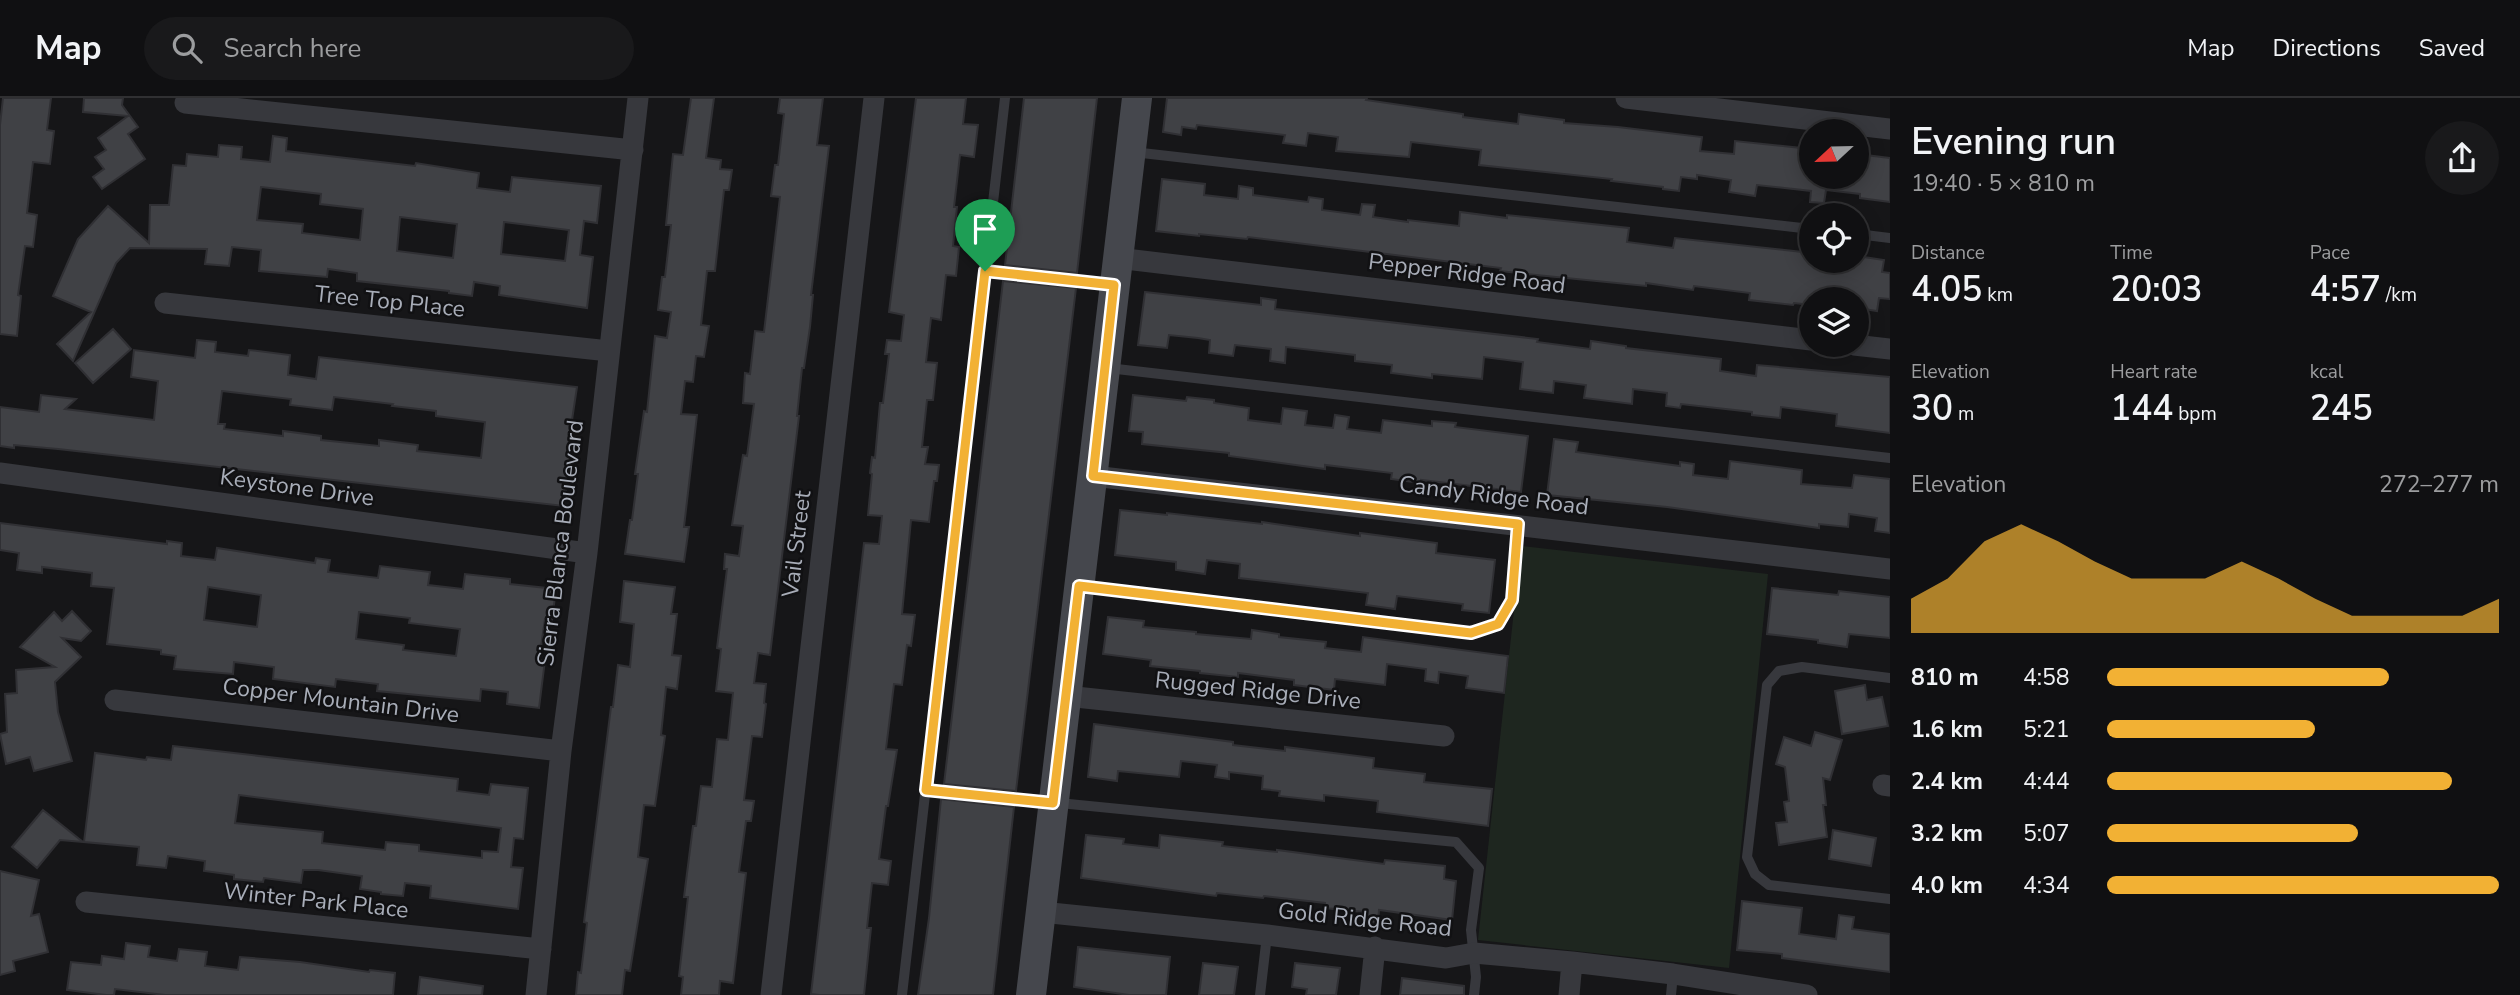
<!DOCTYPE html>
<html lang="en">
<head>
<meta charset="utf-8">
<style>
  body { margin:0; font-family:"Nunito Sans",sans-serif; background:#19191b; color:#f1f3f6; height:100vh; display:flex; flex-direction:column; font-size:26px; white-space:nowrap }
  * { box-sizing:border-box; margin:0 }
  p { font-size:23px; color:#9c9d9f }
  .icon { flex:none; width:38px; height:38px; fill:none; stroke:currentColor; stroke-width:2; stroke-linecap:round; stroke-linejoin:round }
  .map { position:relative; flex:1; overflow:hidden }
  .details { display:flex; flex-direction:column; background:#101012; width:630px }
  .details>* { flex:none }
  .needle { width:46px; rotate:248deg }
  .tools { position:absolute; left:1799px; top:21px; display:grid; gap:14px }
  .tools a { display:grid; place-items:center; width:70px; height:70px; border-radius:50%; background:#101012; box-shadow:0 4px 18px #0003,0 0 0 2px #303032; font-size:35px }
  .pin { position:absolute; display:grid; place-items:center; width:60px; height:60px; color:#fff; margin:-72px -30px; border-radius:50% 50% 50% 0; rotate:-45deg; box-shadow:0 0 7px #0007 }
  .pin .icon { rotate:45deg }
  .round { display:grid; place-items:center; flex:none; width:74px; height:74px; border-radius:37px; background:#19191b }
  .headline { display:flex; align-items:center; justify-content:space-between; height:119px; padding:0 21px }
  h1 { font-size:38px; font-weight:600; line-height:52px }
  .stats { display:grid; grid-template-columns:repeat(3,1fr); gap:10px; height:119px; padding:7px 21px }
  .stats div { display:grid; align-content:center }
  .stats b { font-size:35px; font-weight:600 }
  .stats small { font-size:19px; font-weight:400 }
  .stats p { font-size:19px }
  .chart { height:196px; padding:14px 21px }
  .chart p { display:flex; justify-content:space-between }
  .chart svg { width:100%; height:126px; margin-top:7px; fill:#f2b134; opacity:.7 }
  ul { padding:0 21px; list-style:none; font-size:23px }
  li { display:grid; grid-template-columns:112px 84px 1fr; align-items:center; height:52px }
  li i { height:18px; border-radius:9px; background:#f2b134 }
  header { display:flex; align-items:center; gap:42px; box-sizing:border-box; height:98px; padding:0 35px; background:#101012; border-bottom:2px solid #303032 }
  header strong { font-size:33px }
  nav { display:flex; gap:38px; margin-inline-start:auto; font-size:24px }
  .search { width:490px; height:63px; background:#19191b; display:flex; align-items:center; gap:18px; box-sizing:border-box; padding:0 24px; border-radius:38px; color:#9c9d9f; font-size:26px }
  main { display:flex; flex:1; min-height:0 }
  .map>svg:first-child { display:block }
</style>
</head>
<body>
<header>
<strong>Map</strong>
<div class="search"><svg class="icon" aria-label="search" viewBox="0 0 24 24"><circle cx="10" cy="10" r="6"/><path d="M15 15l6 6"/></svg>Search here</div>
<nav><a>Map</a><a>Directions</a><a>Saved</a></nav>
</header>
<main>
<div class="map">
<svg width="1890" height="897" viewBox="0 0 1890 897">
  <rect width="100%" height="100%" fill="#161618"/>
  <path fill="#1e261f" d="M1521,448l247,28 -39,394 -251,-28z"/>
  <path fill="#404145" stroke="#303034" stroke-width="2" fill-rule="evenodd" d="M3,0h48l-4,32 7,1 -4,33 -17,-2 -6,51 10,2 -4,32 -8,-1 -7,49 3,1 -4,40 -17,-2v-209z
    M84,0h39l-1,7 16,22 -10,7 17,25 -43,30 -9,-12 11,-8 -9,-12 11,-7 -8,-12 30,-22 -45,-4z
    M691,0h23l-8,60 15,2 -1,9 12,1 -3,20h-5l-9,81h-8l-6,54 8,1 -5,31 -8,-1 -3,26 -8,-1 -4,33 16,1 -13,112h5l-5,35 -59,-8 5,-34h2l6,-46h-3l9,-63 3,1 8,-76 12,2 4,-26 -13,-2 4,-33h3l6,-52h-5l7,-71 10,1z
    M780,0h43l-6,47 12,1 -18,149h2l-3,32 -6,41h-2l-5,48h2l-29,239 -12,-2 -4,30 12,1 -2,19 2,1 -4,33 -10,-1 -8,64 10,1 -3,20h-5l-7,51 7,1 -13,110 -13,-2 -1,14h-38l2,-18 -4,-1 9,-79h-4l9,-71h3l5,-40 11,1 5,-48 11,1 5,-47 -17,-2 5,-42 -4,-1 10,-79h-3l1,-15 14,2 4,-30 -11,-1 11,-70 4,1 7,-52 -11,-1 2,-30 5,1 5,-43 9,1 16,-135 -9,-1 4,-31h3l6,-51 -6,-1z
    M916,0h50l-3,26 15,1 -4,32 -14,-2 -6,52h3l-4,39 6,1 -3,29 -10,-1 -5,45 -10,-2 -5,44 11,1 -4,37h-6l-5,47h6l-3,17 14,1 -2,16h-3l-5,41 -18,-2 -9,94 13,1 -4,31 -4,-1 -5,40 -8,-1 -8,65 11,1 -9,56h-2l-7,53 12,2 -3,24 -16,-2 -5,45h4l-7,67h-45l-8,-1 53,-451 15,1 3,-28 -14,-1 4,-41 -2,-1 2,-16 3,1 5,-55h3l6,-49h-4l2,-14 14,1 3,-26 -15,-3z
    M1024,0h73l-20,175 -72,-8z
    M1167,0h200l-1,2 97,14v3l55,7 1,-10 45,6v3l54,4 84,10 -2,14 34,3 1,-13 76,8 -3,28h49v-23l33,4v44l-30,-4v-4l-34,-4 -2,13 -14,-1 1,-11 -54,-6 -2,11 -26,-4 2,-12 -34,-5v4l-16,-2 -2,14 -16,-2v-2l-52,-6 1,-2 -133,-14 2,-15 -70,-8 -2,15 -73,-6 2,-14 -30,-4 -2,13 -23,-3 2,-8 -88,-10 -1,4 -14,-2 -1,8 -18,-3z
    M273,38l14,2 -1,13 129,15 1,-3 63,10 -2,15 33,4 2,-15 89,9 -4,37 -13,-2 -4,34 13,2 -6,51 -88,-13 1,-9 -26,-4 -2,14 -23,-3v-2l-92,-10v-8l-29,-4 -1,8 -68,-6 2,-21 -29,-3 -3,19 -24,-2 2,-15 -77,-1 -14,15 -43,98 -16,-17 34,-32 -38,-16 25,-57 30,-33 41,37 1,-38h19l4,-40 13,1 1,-12 31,3 1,-12 23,2 -1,12 29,3zM261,89l60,7 -1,10 43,5 -3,31 -58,-7 1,-9 -46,-4zM400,119l57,7 -4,34 -56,-7zM504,124l65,8 -4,31 -64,-7z
    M1162,81l43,5 -1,11 34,4 1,-13 14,2v7l55,7 1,-5 14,2 -1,11 38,5 2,-11 13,1 -2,12 35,5v-2l51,6 1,-14 47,6v-3l122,13 -2,14 46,6 2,-10 136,15v8h46v-5l27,4 -2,12 8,1v26l-11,-1 -2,13 -20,-3v-9h-46v6l-17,-2 -1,2 -44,-5 1,-7 -56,-7 -1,4 -47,-7v3l-120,-12 -26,-3 1,-3 -253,-31 -1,2 -48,-5v2l-43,-5z
    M1003,183l73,7 -60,503 -72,-7z
    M1145,194l116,13v-7l15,2 -1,9 263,30 -1,3 53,7 1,-8 35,5v2l95,11 -1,12 36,5 1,-11 133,12v56l-54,-7 1,-12 -56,-7 -1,11 -28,-3v-3l-71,-8 -1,4 -14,-2 1,-13 -34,-4 -1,15 -48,-6 2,-13 -32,-4 -1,12 -33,-4 3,-27 -39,-5 -2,22 -50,-5v4l-41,-5 1,-8 -37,-4v-6l-69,-8 -1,16 -15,-2 1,-12 -36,-4 -2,11 -24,-3 1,-13 -12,-2 -29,-3 -2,13 -29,-3z
    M113,231l18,20 -38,34 -18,-20z
    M197,242l19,2 -1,10 33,4 1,-6 41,5 -2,20 28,4 3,-22 258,30 -10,66h4l-7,53 -506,-57 -44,-4v3l-14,-2v-39l39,5 2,-17 35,4 -11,10 89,11 4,-39 -27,-4 3,-27 61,8zM222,293l69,8 -1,6 42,5 2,-13 59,7 -1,2 44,5v5l49,6 -4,36 -64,-7 1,-6 -39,-5v6l-58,-6v-4l-38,-5v5l-59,-7 1,-5h-7z
    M1133,297l53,6 1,-4 27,3v3l35,5 -1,12 33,4 2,-16 24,3 -2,14 28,3 2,-13 14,2 -2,12 34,4 2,-13 49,6v-5l24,2 -1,4 73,9 -7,56 -100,-12v3l-30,-4 1,-6 -67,-8v4l-96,-13v-3l-87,-9 1,-12 -14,-1z
    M1554,341l24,3 -2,10 104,14v-4l14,2 -1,11 35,4 2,-18 72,9 -1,14 51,4 2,-13 36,4v54l-15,-2 2,-13 -28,-4 -1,13 -29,-3v4l-152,-21 -120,-12z
    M1120,412l47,5v-2l95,11v-2l98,14v-3l77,10 -1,10 59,7 -6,53 -27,-3 1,-6 -66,-8 -2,13 -29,-4 2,-12 -129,-15 1,-14 -33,-4 -2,14 -29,-4v-8l-61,-7z
    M0,425l167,21v-3l15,2 -1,13 34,4 2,-12 98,15 1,-5 14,2 -2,12 50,6 2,-12 50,6 -2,13 35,4 2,-15 45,5v5l46,5 -4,31 -7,-1 -6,41h6l-6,48 -32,-4 1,-12 -27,-3 -1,12 -103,-10 1,-7 -42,-5 -1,8 -62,-8 1,-12 -40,-5 -1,12 -59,-5 2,-13 -15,-2v-4l-54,-6 7,-56 -23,-2 1,-13 -50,-6v6l-25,-3 2,-17 -19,-3zM208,489l53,8 -4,32 -53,-7zM359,514l51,6 -1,5 51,6 -4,27 -53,-6 1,-5 -48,-6z
    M624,483l51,6 -4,27h6l-5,41 9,1 -4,33 -11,-2 -5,48 4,1 -10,70 -11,-1 -6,52 10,2 -18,112 -5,-1 -3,25h-46l2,-23 3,1 6,-50 -3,-1 27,-215h2l5,-42 12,2 4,-43 -14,-2z
    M1772,490l66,7 1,-4 51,6v41l-41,-4 -2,13 -29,-4v-3l-51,-6z
    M72,513l19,20 -10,10 -19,-3 19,19 -26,25 3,30 14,49 -38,10 -4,-14 -24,7 -6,-30 7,-2 -2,-38 12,-1 -1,-23 39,-3 -35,-20 34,-35 8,9z
    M1108,519l36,4 -1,6 53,5v2l55,5 1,-9 27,4v3l47,5 -1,6 36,4 2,-15 145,19 -4,37 -38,-5 2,-12 -29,-4 -1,11 -13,-2 1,-12 -39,-5 -2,21 -50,-6 -1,11 -40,-5v-5l-56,-7v4l-38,-4v-2l-50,-5 1,-6 -48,-6z
    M1865,587l2,15 15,-3 6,29 -46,8 -7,-43z
    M1094,626l139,18v3l52,6v-4l89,11 -1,10 52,6 -1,8 68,7 -4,37 -111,-14 1,-11 -54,-6v6l-45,-5 1,-5 -18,-2 1,-13 -34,-4v7l-14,-2 2,-12 -36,-4 -2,16 -61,-6 -1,10 -29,-4z
    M1815,634l27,8 -12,40 -7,-2 3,27h-3l4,32 -48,8 -3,-22 11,-1 -3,-20 5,-1 -4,-34 -9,-3 8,-27 27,9z
    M173,648l285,33 -1,12 32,4 2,-11 37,4 -5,51 -9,-1 -3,29 12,1 -5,41 -88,-11 1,-12 -26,-3 -2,13 -22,-2v-2l-21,-3 2,-13 -44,-6h-15l-2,13 -37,-5 -1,4 -29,-3v-4l-30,-4 1,-10 -37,-5 -2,12 -29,-3 2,-18 -55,-5 11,-89 51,7 1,-3 24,3zM239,697l262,33 -3,24 -16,-1v7l-63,-7v-6l-33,-3 -1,8 -63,-7 1,-11 -88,-9z
    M941,701l73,8 -21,188h-75l11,-77z
    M43,712l40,32 -23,-2 -23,28 -25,-21z
    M1833,732l43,8 -5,28 -42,-7z
    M1086,737l38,4 -1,5 36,4 1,-13 63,7 -1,4 55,6v-2l107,14 1,-4 60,6 -1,13 12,2 -4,39 -73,-10 -1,13 -15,-2 1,-9 -39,-4v-5l-61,-7 -1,2 -46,-5 -1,3 -135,-18z
    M0,773l39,9 -8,36 8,-2 9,38 -35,9 2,10 -15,4z
    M1742,803l60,7 -3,26 37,5 3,-24 15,2 -2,12 38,5v38l-108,-14v-4l-45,-4z
    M126,845l24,3 -2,11 29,4 2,-12 28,3 -2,14 33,4 2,-13 60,5 69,10 1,-2 25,3 -2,22h-228l-50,-6 -1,6h-8l-39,-5 4,-28 30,3 1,-9 22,3z
    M1078,849l92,10 -4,38h-37l-55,-8z
    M1203,865l35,4 -4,28h-35z
    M1295,865l45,5 -4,27h-30l1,-6 -15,-2z
    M420,879l63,9 -1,9h-64z
    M1402,880l62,8v9h-64z"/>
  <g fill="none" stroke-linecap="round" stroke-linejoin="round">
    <path stroke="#37383d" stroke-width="10" d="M1133,54l678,77
      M1857,136l33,4
      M985,173l127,13
      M1108,270l782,90
      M1080,488l391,47 27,-9 14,-24 6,-76
      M1890,580l-88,-11 -23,4 -12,14 -20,172 8,17 14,11 121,14
      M926,692l530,52 23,26 -8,62 5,47 -2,18
      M902,897l103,-897
      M1260,897l7,-60
      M1671,897l2,-21"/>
    <path stroke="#37383d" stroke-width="21" d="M1626,0l264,31
      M185,5l448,47
      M1117,160l694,82
      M165,205l444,48
      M1854,247l36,4
      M0,375l587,80
      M1093,378l797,93
      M1066,598l378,40
      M115,602l446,51
      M1883,687l7,1
      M86,804l455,47
      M1041,814l226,23 179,23 28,-5 98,9 101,12 134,21
      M536,897l25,-244 26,-198 51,-455
      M771,897l103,-897
      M1370,897l5,-48
      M1569,897l3,-33"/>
    <path stroke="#45474d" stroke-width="30" d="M1031,897l106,-897"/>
  </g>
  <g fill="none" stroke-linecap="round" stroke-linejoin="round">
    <defs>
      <path id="route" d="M985,173l129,14 -21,191 425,48 -6,76 -14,24 -27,9 -392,-47 -26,217 -127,-13z"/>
    </defs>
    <use href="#route" stroke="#fff" stroke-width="14"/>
    <use href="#route" stroke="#f2b134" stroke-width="9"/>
  </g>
  <g text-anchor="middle" stroke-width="5" stroke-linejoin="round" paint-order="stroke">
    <g font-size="23" fill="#a8adb8" stroke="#111113">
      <text transform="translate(1467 175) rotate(7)" y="8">Pepper Ridge Road</text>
      <text transform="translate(390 203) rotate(6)" y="8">Tree Top Place</text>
      <text transform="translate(297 389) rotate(8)" y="8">Keystone Drive</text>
      <text transform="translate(1494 397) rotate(7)" y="8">Candy Ridge Road</text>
      <text transform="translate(560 445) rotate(-83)" y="8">Sierra Blanca Boulevard</text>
      <text transform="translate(796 446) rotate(-83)" y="8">Vail Street</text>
      <text transform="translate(1258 592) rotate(6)" y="8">Rugged Ridge Drive</text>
      <text transform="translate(341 602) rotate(7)" y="8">Copper Mountain Drive</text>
      <text transform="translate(316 802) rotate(6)" y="8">Winter Park Place</text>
      <text transform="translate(1365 821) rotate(6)" y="8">Gold Ridge Road</text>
    </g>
  </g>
</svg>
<div class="tools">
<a><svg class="needle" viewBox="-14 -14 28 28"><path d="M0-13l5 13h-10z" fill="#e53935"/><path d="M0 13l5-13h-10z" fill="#9c9d9f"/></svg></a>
<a><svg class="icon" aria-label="locate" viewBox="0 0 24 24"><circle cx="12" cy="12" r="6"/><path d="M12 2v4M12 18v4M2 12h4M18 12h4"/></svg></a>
<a><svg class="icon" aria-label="layers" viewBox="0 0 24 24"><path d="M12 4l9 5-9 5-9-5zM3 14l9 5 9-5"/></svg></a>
</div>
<div class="pin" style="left:985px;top:173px;background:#1e9e55"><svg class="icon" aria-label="arrive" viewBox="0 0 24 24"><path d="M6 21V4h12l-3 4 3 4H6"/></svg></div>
</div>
<section class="details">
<div class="headline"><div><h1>Evening run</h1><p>19:40 · 5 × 810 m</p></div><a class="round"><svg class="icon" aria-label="share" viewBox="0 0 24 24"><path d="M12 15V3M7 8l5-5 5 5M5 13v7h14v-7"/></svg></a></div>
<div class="stats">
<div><p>Distance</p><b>4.05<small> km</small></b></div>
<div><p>Time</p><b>20:03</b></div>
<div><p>Pace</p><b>4:57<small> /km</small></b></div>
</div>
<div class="stats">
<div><p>Elevation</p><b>30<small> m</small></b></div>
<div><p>Heart rate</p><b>144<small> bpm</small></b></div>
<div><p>kcal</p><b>245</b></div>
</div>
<div class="chart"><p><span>Elevation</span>272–277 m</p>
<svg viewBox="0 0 160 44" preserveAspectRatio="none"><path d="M0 44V32L10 25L20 12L30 6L40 12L50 19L60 25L70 25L80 25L90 19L100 25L110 32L120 38L130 38L140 38L150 38L160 32V44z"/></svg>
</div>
<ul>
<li><b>810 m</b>4:58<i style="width:72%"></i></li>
<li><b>1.6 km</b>5:21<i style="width:53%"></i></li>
<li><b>2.4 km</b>4:44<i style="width:88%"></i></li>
<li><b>3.2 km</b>5:07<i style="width:64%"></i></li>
<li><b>4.0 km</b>4:34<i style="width:100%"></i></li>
</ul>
</section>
</main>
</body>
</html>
